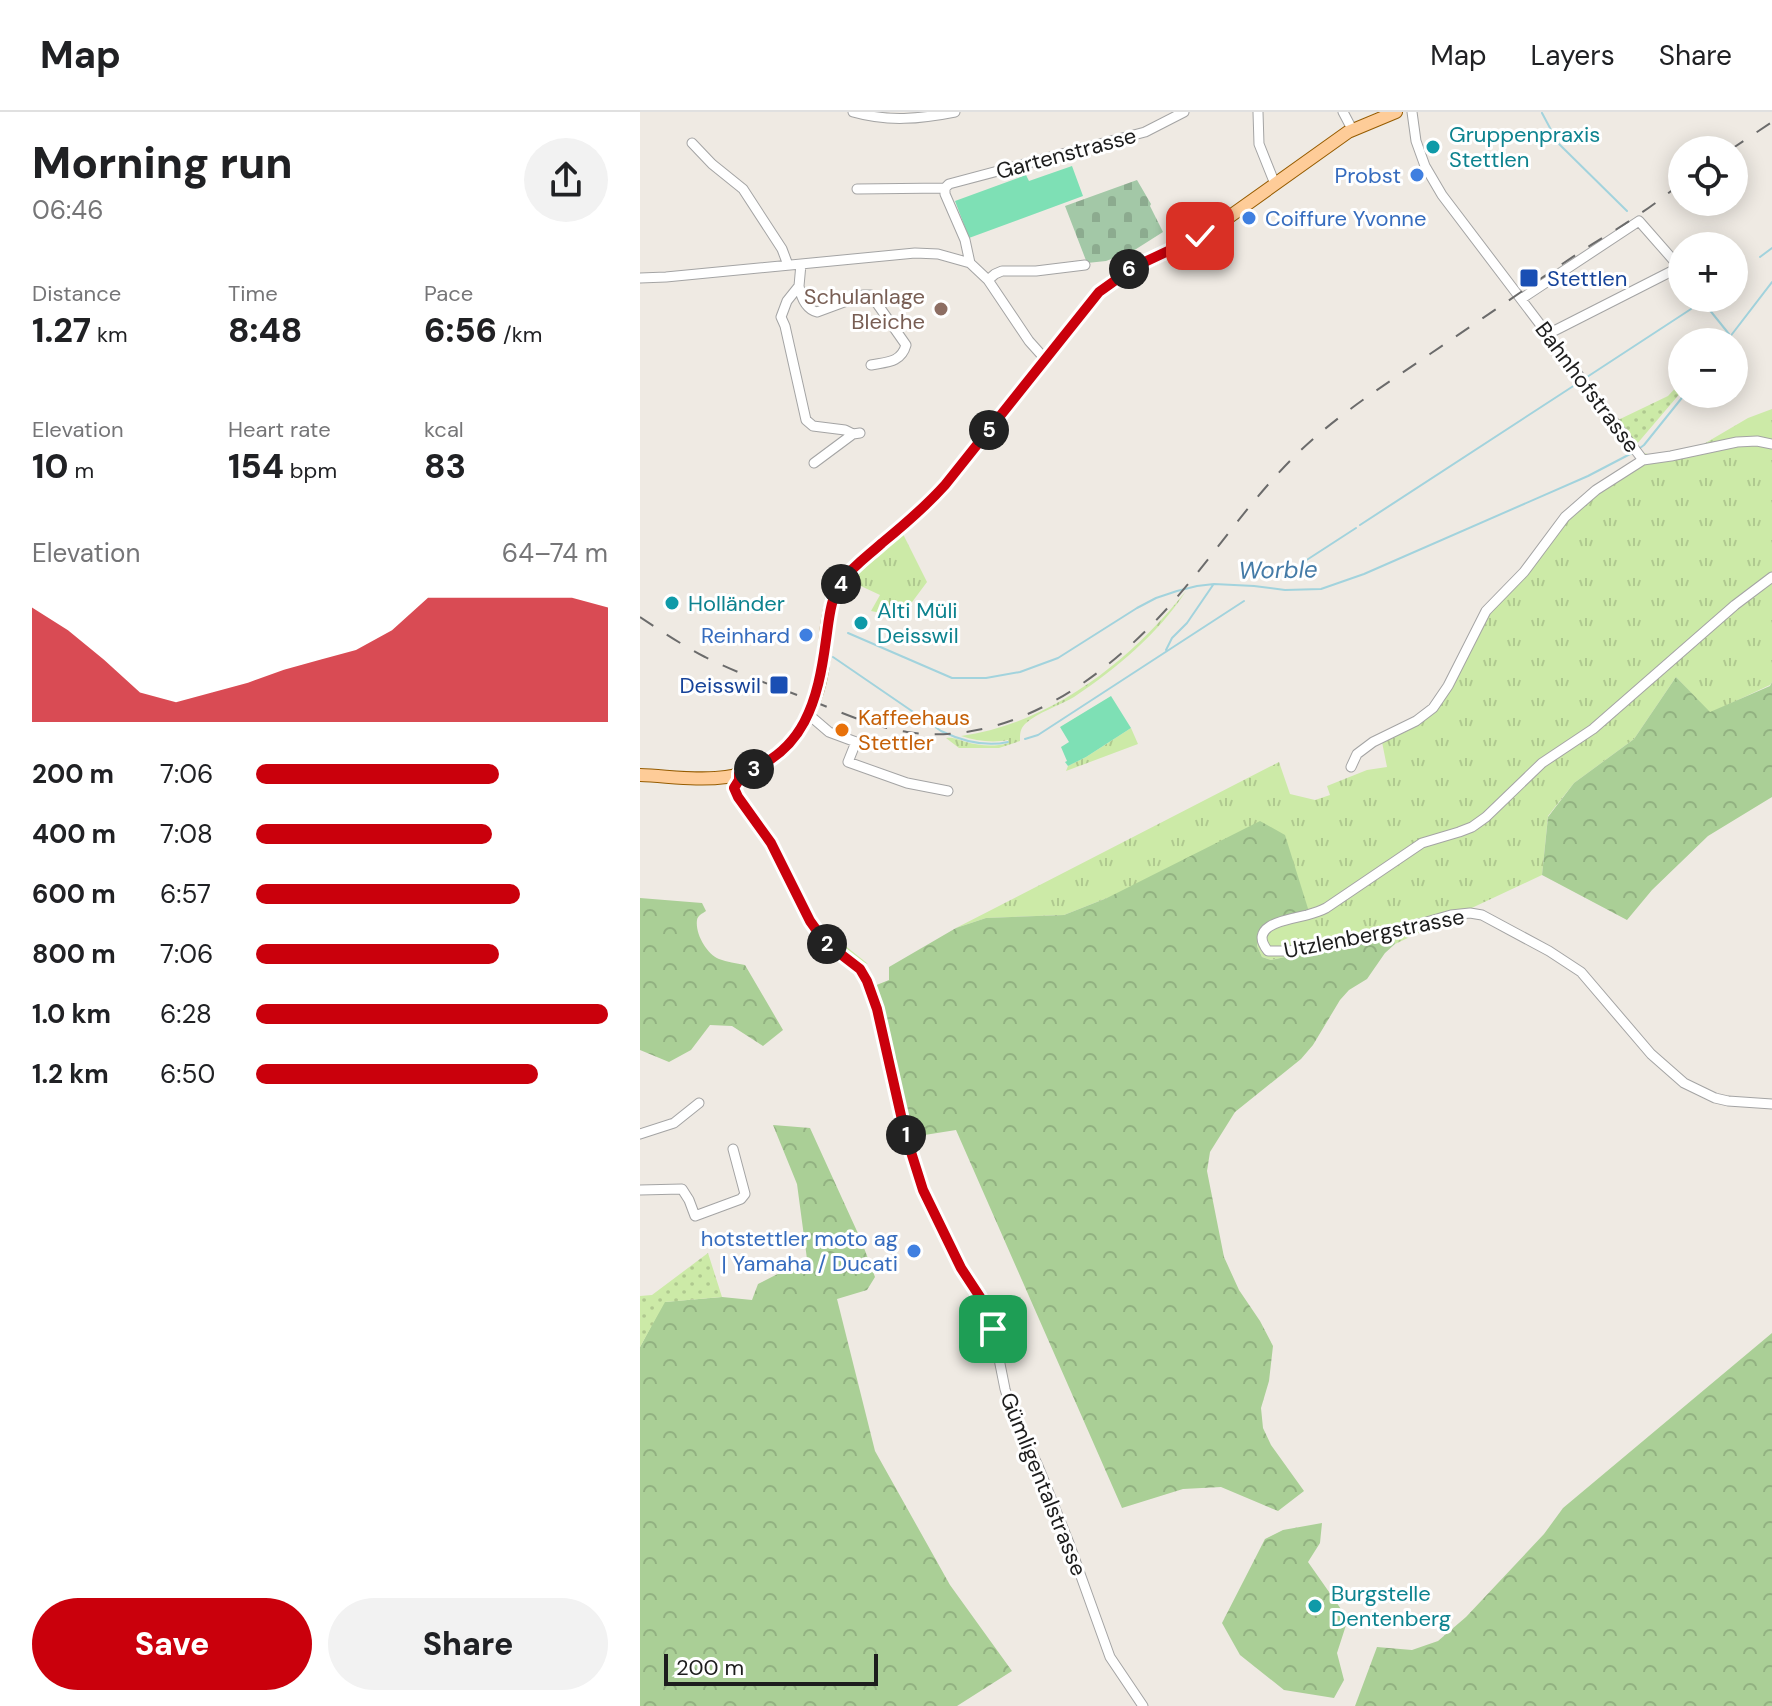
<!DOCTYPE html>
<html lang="en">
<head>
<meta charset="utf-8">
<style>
  body { margin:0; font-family:"DM Sans",sans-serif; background:#f2f2f2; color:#202124; height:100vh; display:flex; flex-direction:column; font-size:30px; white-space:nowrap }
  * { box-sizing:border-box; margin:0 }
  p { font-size:26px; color:#757577 }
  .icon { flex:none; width:44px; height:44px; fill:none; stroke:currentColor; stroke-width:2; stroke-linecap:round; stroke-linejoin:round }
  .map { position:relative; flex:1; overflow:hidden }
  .sheet { display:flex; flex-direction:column; background:#fff; width:640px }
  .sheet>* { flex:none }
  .tools { position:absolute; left:1028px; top:24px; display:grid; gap:16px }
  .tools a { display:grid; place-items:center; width:80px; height:80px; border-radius:50%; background:#fff; box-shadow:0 4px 20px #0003; font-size:40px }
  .scale { position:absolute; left:24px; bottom:20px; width:214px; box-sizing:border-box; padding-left:8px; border:4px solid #1d1d1d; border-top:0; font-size:22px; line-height:28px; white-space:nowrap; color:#1d1d1d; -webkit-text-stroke:6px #fff; paint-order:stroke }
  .pin { position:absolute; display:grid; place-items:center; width:68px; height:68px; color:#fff; margin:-34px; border-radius:16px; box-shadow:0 4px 12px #0006 }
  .km { position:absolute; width:40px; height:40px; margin:-20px; border-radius:50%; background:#222; color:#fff; font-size:22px; line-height:40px; text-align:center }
  .round { display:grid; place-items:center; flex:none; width:84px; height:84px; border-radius:42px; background:#f2f2f2 }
  .head { display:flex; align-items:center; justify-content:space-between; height:136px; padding:0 32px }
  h1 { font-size:44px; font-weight:800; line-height:60px }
  .figures { display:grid; grid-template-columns:repeat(3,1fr); gap:12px; height:136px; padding:8px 32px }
  .figures div { display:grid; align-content:center }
  .figures b { font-size:34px; font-weight:800 }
  .figures small { font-size:22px; font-weight:400 }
  .figures p { font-size:22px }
  .chart { height:224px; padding:16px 32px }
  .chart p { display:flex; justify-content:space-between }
  .chart svg { width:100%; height:144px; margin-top:8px; fill:#ca000c; opacity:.7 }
  .action { display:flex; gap:16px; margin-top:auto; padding:16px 32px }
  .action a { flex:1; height:92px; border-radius:48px; background:#ca000c; color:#fff; font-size:32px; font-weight:800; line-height:92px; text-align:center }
  .action a+a { background:#f2f2f2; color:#202124 }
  ul { padding:0 32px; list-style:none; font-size:26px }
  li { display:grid; grid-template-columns:128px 96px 1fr; align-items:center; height:60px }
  li i { height:20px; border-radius:10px; background:#ca000c }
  header { display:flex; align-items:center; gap:48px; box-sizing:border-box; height:112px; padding:0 40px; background:#fff; border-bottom:2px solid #e0e0e0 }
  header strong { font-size:38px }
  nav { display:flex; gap:44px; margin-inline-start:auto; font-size:28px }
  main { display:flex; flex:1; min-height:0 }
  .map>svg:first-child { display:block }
</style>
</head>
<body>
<header>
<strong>Map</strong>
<nav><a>Map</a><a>Layers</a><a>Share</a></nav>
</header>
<main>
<section class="sheet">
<div class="head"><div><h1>Morning run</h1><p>06:46</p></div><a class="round"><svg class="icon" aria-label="share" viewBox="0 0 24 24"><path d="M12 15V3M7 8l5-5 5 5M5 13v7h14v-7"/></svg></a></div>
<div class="figures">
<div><p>Distance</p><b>1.27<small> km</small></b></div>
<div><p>Time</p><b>8:48</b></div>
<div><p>Pace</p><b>6:56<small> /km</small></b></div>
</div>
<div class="figures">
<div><p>Elevation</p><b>10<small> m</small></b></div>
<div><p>Heart rate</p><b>154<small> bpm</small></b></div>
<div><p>kcal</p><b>83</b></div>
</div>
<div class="chart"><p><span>Elevation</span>64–74 m</p>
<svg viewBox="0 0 160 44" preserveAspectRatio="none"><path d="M0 44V9L10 16L20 25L30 35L40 38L50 35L60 32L70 28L80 25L90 22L100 16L110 6L120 6L130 6L140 6L150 6L160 9V44z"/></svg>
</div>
<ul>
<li><b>200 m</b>7:06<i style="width:69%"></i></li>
<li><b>400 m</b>7:08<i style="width:67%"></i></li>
<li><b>600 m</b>6:57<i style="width:75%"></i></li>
<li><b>800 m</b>7:06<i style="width:69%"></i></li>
<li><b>1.0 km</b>6:28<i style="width:100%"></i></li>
<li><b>1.2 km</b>6:50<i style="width:80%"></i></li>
</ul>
<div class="action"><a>Save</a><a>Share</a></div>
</section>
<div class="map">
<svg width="1132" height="1594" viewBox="0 0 1132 1594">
  <defs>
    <pattern id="grass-tufts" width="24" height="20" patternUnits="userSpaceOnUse" patternTransform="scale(2)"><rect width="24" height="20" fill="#cceaa7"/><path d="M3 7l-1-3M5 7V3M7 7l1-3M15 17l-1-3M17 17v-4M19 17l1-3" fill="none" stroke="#afc88f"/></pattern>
    <pattern id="forest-crowns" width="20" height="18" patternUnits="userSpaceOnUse" patternTransform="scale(2)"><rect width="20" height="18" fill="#aacf96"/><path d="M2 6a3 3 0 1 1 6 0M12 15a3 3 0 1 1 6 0" fill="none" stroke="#92b181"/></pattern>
    <pattern id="cemetery-stones" width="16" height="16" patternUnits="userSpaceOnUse" patternTransform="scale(2)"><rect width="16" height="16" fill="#a3c8a7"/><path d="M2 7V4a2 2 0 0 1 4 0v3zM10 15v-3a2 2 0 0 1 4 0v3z" fill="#8cab8f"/></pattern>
    <pattern id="garden-dots" width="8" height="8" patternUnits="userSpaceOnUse" patternTransform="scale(2)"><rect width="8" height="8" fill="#cceaa7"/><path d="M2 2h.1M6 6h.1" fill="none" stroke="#afc88f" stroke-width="1.8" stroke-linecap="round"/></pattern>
  </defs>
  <rect width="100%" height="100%" fill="#efeae3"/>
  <path fill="url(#grass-tufts)" d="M1132,297v273l-2,3 -60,28 -34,-36 -42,62 -60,44 -26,33 -6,59 -147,69 -2,-10 -122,26 -9,-3 -5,-11 3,-18 21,-9 -174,-21 -43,17 -78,3 -30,10 323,-166 11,32 25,6 15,-5 -3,-9 40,-16 20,-3 -6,-30 48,-24 46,-83 41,-49 42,-56 79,-61 7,-11 12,3 46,-11 46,-27z
    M263,422l24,48 -26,35 -30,-6 9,-16 -32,-15z
    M546,479c-28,43 -69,77 -112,106 -15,9 -36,15 -49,27 -5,5 -5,10 -5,17l-21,7h-40l-13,-10c9,-1 12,2 20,4 14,4 29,5 42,1v-3c-15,3 -32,1 -47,-4 91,-13 169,-75 225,-145z
    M491,616l7,16 -72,27 2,-5 18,-9z
    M171,797l10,15 12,12 35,28c-27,-8 -46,-30 -59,-53z"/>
  <path fill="url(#forest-crowns)" d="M1036,565l34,35 60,-26 2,-4v115l-64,39 -56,54 -25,30 -85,-45 6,-58 26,-34 60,-44z
    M620,709l25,14 25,80 -29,4 -20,9 -4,18 5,11 9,3 122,-26 2,10 -10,9 -18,26 -18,11 -9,10 -27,45 -12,14 -66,53 -25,40 -3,19 17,86 15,33 21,31 13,25 -4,35 -8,27 2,20 8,17 33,46 -26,20 -57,-24 -38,2 -61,19 -166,-378 -44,7 -38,-151 15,-6v-13l67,-39 30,-10 78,-3 43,-17z
    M0,786l62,5 4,8c-4,3 -8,4 -9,9 -2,14 10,34 22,39 8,3 17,4 26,6l38,65 -20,16 -31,-20 -22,-1 -19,25 -22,12 -29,-12z
    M133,1013l37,3 51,112 14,37 -8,13 -30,9 38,152 75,134 62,86 -55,35h-317v-359l24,-45 58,-5 30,3 6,-16 49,-25 -10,-75z
    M1132,1221v373h-417l22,-59 35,3 26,-9 28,-24 78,-83 19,-26z
    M682,1411l-2,20 -12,19 40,57 -11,34 7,27 -10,18 -50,-8 -44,-35 -18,-32 43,-84 18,-9z"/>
  <path fill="url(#cemetery-stones)" d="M497,68l14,24 -1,2 13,26 -30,19 -27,10 -19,2 -22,-57z"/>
  <path fill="url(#garden-dots)" d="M1042,269v10l-46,54 -18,-25 50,-24z
    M68,1141l14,44 -57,5 -25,45v-51l12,-1z"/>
  <path fill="#7ee0b5" d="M432,54l11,30 -114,42 -14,-37 71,-26 3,6z
    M471,584l20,32 -45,29 -18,9 -3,-4 2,-1 -6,-14 8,-5 -9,-15z"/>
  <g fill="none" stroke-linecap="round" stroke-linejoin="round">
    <path stroke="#a2d3dd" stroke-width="2" d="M902,1l16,30 69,68
      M1120,145l12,-9
      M1039,160l3,4
      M1060,186l29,36
      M1086,230l46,-60
      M947,265l104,-68
      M1000,336l4,-3 41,-51
      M720,413l218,-142
      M662,451l54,-35
      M208,521l104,45h34l34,-6 38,-14 79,-50 19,-10 21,-7 20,-5 17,-2 40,2 31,4 36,-1 43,-15 224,-98 46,-24
      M526,538l6,-12 15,-15 26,-38
      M193,545l108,74c21,10 45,16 67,11
      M385,627l13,-4 206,-134"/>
    <defs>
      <path id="minor" d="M213,0c35,10 67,7 102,0
        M618,0l1,32 16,40
        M703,0l9,17
        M772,0l4,29 9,25 17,29 201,265
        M52,31l20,21 31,25 39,60 6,16
        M217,77l88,-1
        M330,151l-5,-23 -20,-46v-6l4,-4 196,-52 39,-20
        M161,152l-2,22 -12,15 -6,16 4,9 21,94 7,6 32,4 8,4 7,-1
        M0,166l26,-1 249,-24 23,1 32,9 18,17 41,61 17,19
        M348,168l7,-6 7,-3h34l49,-6
        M159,174c2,11 7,23 18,26l46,-17h8l35,50c-5,18 -20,17 -35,20
        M881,187l118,-78 36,41v7l-5,3 -122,62
        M174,351l39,-29
        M1132,465l-37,28 -142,124 -51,34 -56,54 -14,10 -13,5 -37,11 -96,65c-6,3 -12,5 -19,7 -16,4 -61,9 -39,36h21l81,-13 81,-23 19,-2 12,2 67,36 32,21 70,82 33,29 31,15 13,3 44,3
        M168,602l21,18 27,10 -8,20 59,21 41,8
        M711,655l6,-13 16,-12 43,-21 17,-13 15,-22 38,-75 38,-39 41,-55 31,-27 47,-30 28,-4 66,-14 20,-1 15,3
        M99,662v4l-5,10 2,6 35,49 44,86 16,18 29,22 7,12 10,28 28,124 18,57 38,78 26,43 6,18 12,60 7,23 26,54 31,77 41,114 33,49
        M0,1022l34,-11 25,-20
        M0,1078l42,-1 7,11 6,16 46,-17 4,-5 -12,-45"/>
      <path id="major" d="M0,663c28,1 58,6 86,2 55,-8 87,-55 96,-106 4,-26 3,-55 14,-79 10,-22 33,-37 51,-53 20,-17 40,-34 58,-54l154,-193 27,-21 59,-27 37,-22 126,-90 48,-20"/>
    </defs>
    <use href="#minor" stroke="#a4a4a4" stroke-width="11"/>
    <use href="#major" stroke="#965c00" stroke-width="14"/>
    <use href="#minor" stroke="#fff" stroke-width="9"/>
    <use href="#major" stroke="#fecc98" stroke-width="12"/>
    <path stroke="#6b6b6b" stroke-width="2" stroke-dasharray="16 16" stroke-linecap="butt" d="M1090,38l42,-28
      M0,505c21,14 42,28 65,40 32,16 66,28 100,41 33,13 67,29 102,34 99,15 191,-49 255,-118 52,-56 92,-123 150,-174 36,-32 77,-58 118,-86 49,-33 98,-67 147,-100 21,-14 43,-26 64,-41 14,-9 27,-20 41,-30"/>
  </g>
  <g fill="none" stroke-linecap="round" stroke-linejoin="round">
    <defs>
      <path id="route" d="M353,1217l-13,-32 -19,-29 -38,-78 -18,-57 -28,-124 -10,-28 -7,-12 -35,-27 -15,-21 -39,-78 -33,-46 -4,-9 5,-8v-6c66,-20 79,-74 87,-134 3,-20 4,-42 16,-59 11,-15 27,-26 40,-38 22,-18 44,-37 63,-58l154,-193 35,-25 66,-31"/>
    </defs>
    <use href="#route" stroke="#fff" stroke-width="16"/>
    <use href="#route" stroke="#ca000c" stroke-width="10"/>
  </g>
  <g fill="#0f9aa8" stroke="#fff" stroke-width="3">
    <circle cx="793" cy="35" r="8"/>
    <circle cx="32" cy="491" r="8"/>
    <circle cx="221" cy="511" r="8"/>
    <circle cx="675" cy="1494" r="8"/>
  </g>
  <g fill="#3f7fe0" stroke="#fff" stroke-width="3">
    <circle cx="777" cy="63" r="8"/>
    <circle cx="609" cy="106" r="8"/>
    <circle cx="166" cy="523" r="8"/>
    <circle cx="274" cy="1139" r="8"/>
  </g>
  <g fill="#1a4fb4" stroke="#fff" stroke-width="3">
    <rect x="879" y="156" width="20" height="20" rx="4"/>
    <rect x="129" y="563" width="20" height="20" rx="4"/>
  </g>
  <circle fill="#8d6e63" stroke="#fff" stroke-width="3" cx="301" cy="197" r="8"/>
  <circle fill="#e8710a" stroke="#fff" stroke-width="3" cx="202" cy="618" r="8"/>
  <g text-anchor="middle" stroke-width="6" stroke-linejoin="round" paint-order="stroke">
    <g font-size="22" fill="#0d838f" stroke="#fff" text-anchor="start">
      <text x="809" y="30">Gruppenpraxis<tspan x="809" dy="25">Stettlen</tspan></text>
      <text x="48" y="499">Holländer</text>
      <text x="237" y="506">Alti Müli<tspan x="237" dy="25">Deisswil</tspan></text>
      <text x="691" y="1489">Burgstelle<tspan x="691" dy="25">Dentenberg</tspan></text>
    </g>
    <g font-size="22" fill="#1d1d1d" stroke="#fff">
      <text transform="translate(426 41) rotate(-15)" y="8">Gartenstrasse</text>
      <text transform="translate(948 275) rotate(53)" y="8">Bahnhofstrasse</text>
      <text transform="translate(734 821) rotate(-11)" y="8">Utzlenbergstrasse</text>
      <text transform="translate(404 1372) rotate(68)" y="8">Gümligentalstrasse</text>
    </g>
    <g font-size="22" fill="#366cbe" stroke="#fff" text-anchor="end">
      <text x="761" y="71">Probst</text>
      <text x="625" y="114" text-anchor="start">Coiffure Yvonne</text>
      <text x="150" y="531">Reinhard</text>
      <text x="258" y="1134">hotstettler moto ag<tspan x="258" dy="25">| Yamaha / Ducati</tspan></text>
    </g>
    <g font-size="22" fill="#164399" stroke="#fff" text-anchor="start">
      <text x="907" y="174">Stettlen</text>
      <text x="121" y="581" text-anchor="end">Deisswil</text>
    </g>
    <g font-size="22" fill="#785e54" stroke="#fff" text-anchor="end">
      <text x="285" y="192">Schulanlage<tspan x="285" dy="25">Bleiche</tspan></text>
    </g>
    <g font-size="22" fill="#c56008" stroke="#fff" text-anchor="start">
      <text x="218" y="613">Kaffeehaus<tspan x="218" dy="25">Stettler</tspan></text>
    </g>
    <g font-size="24" font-style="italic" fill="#457ba7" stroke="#fff">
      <text transform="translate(638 458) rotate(-1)" y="8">Worble</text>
    </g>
  </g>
</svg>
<div class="tools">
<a><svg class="icon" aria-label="locate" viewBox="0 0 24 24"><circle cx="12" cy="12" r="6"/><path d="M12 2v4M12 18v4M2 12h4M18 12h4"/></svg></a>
<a>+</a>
<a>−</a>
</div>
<div class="scale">200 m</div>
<div class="pin" style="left:353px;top:1217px;background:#1e9e55"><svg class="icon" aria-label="arrive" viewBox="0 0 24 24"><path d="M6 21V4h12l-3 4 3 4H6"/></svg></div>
<div class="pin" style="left:560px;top:124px;background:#d93025"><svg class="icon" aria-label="check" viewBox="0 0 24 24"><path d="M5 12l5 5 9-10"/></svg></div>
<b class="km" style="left:266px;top:1023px">1</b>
<b class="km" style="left:187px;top:832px">2</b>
<b class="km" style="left:114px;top:657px">3</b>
<b class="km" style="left:201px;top:472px">4</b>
<b class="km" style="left:349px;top:318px">5</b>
<b class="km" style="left:489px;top:157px">6</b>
</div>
</main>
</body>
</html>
